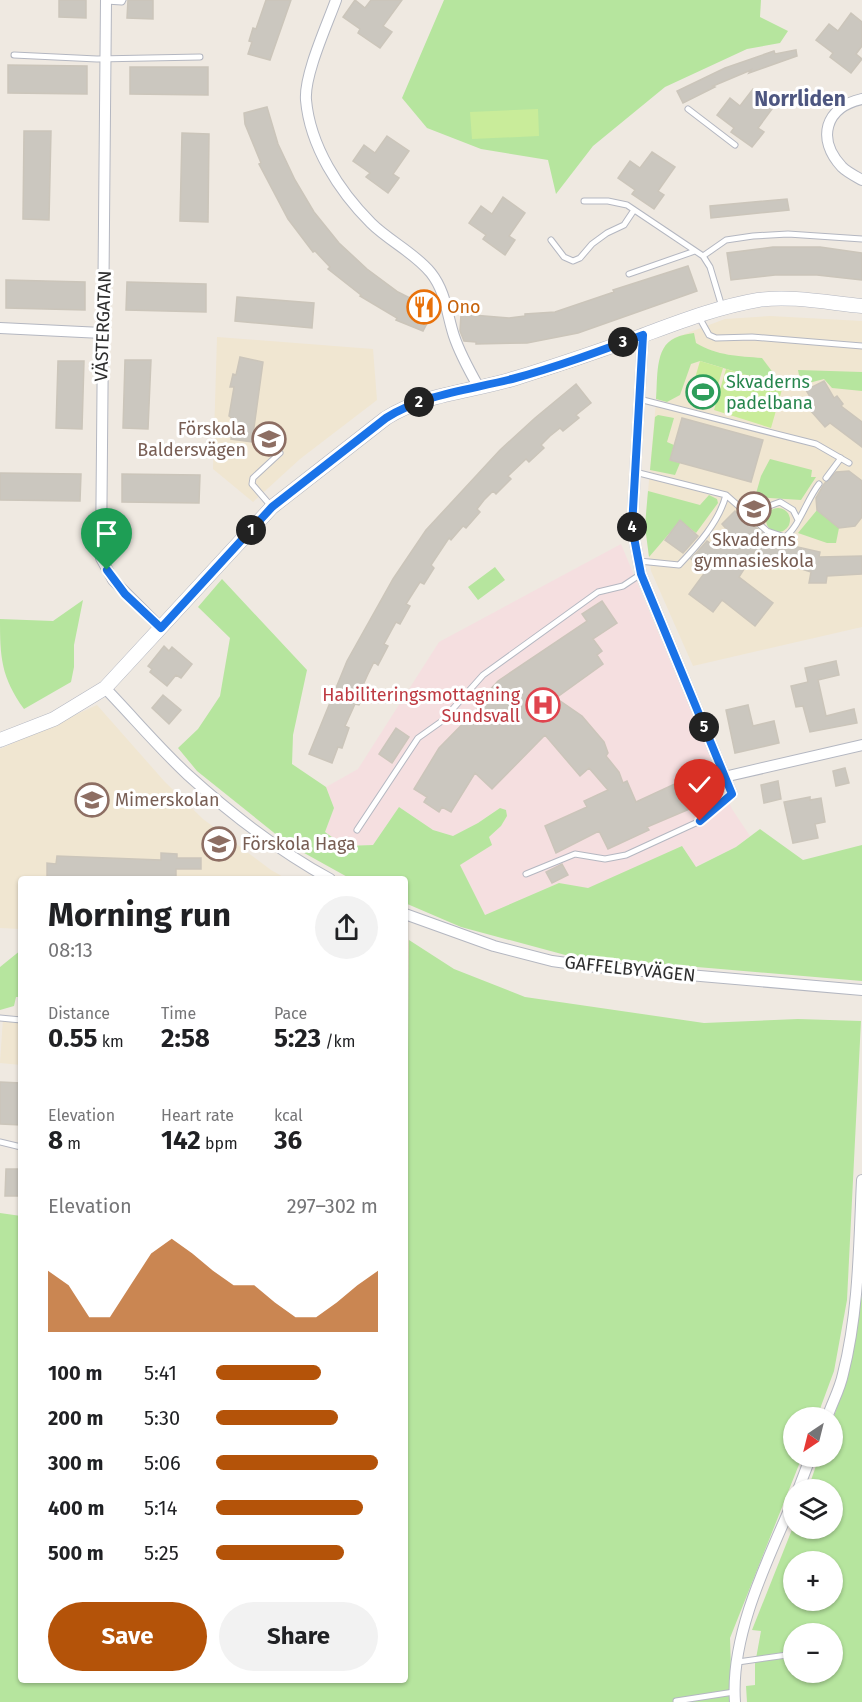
<!DOCTYPE html>
<html lang="en">
<head>
<meta charset="utf-8">
<style>
  body { margin:0; font-family:"Fira Sans",sans-serif; background:#f2f2f2; color:#202124; height:100vh; display:flex; flex-direction:column; font-size:22px; white-space:nowrap }
  * { box-sizing:border-box; margin:0 }
  p { font-size:20px; color:#757577 }
  .icon { flex:none; width:33px; height:33px; fill:none; stroke:currentColor; stroke-width:2; stroke-linecap:round; stroke-linejoin:round }
  .map { position:relative; flex:1; overflow:hidden }
  .side { position:absolute; left:18px; top:876px; width:390px; height:807px; display:flex; flex-direction:column; background:#fff; border-radius:6px; box-shadow:0 2px 4px #0004 }
  .side>* { flex:none }
  .needle { width:39px; rotate:215deg }
  .tools { position:absolute; left:783px; top:1407px; display:grid; gap:12px }
  .tools a { display:grid; place-items:center; width:60px; height:60px; border-radius:50%; background:#fff; box-shadow:0 2px 4px #0004; font-size:30px }
  .pin { position:absolute; display:grid; place-items:center; width:51px; height:51px; color:#fff; margin:-62px -26px; border-radius:50% 50% 50% 0; rotate:-45deg; box-shadow:0 0 6px #0007 }
  .pin .icon { rotate:45deg }
  .km { position:absolute; width:30px; height:30px; margin:-15px; border-radius:50%; background:#222; color:#fff; font-size:16px; line-height:30px; text-align:center }
  .round { display:grid; place-items:center; flex:none; width:63px; height:63px; border-radius:32px; background:#f2f2f2 }
  .head { display:flex; align-items:center; justify-content:space-between; height:102px; padding:0 30px }
  h1 { font-size:33px; font-weight:700; line-height:45px }
  .figures { display:grid; grid-template-columns:repeat(3,1fr); gap:9px; height:102px; padding:6px 30px }
  .figures div { display:grid; align-content:center }
  .figures b { font-size:26px; font-weight:700 }
  .figures small { font-size:16px; font-weight:400 }
  .figures p { font-size:16px }
  .chart { height:168px; padding:12px 30px }
  .chart p { display:flex; justify-content:space-between }
  .chart svg { width:100%; height:108px; margin-top:6px; fill:#b45309; opacity:.7 }
  .action { display:flex; gap:12px; margin-top:auto; padding:12px 30px }
  .action a { flex:1; height:69px; border-radius:36px; background:#b45309; color:#fff; font-size:24px; font-weight:700; line-height:69px; text-align:center }
  .action a+a { background:#f2f2f2; color:#202124 }
  ul { padding:0 30px; list-style:none; font-size:20px }
  li { display:grid; grid-template-columns:96px 72px 1fr; align-items:center; height:45px }
  li i { height:15px; border-radius:8px; background:#b45309 }
  .map>svg:first-child { display:block }
</style>
</head>
<body>
<div class="map">
<svg width="862" height="1702" viewBox="0 0 862 1702">
  <rect width="100%" height="100%" fill="#efe9e1"/>
  <path fill="#f0e6d1" d="M770,316l92,5v306l-169,39 -42,-95 -6,-45 15,-170 5,-10 9,-8 51,-19z
    M217,337l156,12 4,51 -77,59 -47,43 -40,-33z
    M97,705l68,77 38,37 68,51 16,9h-266v50l-21,-1v-179z
    M405,939l4,1 -1,115h-3z
    M3,1018l18,2v45l-21,-2z"/>
  <path fill="#f5dfe0" d="M621,544l111,265 18,27 -14,11 -41,20 -13,-21 -94,43 -29,-6 -74,32 -25,-50 31,-20 -2,-8 12,-11 6,-10 -7,-8 -22,15 -25,13 -20,-6 -34,-23 -26,38 -29,1 -19,-14 9,-24 -8,-21 32,-18 81,-127z"/>
  <path fill="#b6e59e" fill-rule="evenodd" d="M444,0h317l-1,17 28,14 -8,12 -33,6 -82,38 -72,59 -37,48 -8,-34 -67,-11 -54,-21 -25,-30z
    M694,333l2,10c21,13 43,13 66,15l21,28 -83,-25 -9,3 -11,31 -13,7 -11,-3c2,-19 -2,-52 19,-61 6,-3 13,-4 19,-5z
    M798,370l64,2v19l-30,-3 -8,-9 -23,6z
    M658,415l16,3 -7,24 7,3 -4,15 10,3 -5,12 -25,-5 5,-53z
    M770,459l42,11 -1,7h5l-15,23 -46,-3 6,-21z
    M648,491l52,14 9,-10 8,4 1,4 -22,30 -16,-12 -31,36 -4,-31z
    M766 520a12 12 0 1 1 24 0a12 12 0 1 1-24 0Z
    M817,510l22,18 -3,15h-9l-29,-10z
    M495,567l10,13 -27,20 -10,-13z
    M222,579l85,91 -14,65 -1,29 34,23 8,21 -9,24 19,14 29,-1 26,-38 34,23 20,6 25,-13 22,-15 6,2 1,6 -6,10 -12,11 3,8 -32,20 25,50 74,-32 29,5 94,-42 14,21 40,-20 24,-18 43,31 59,-15v136l-293,-25 -108,-29 -56,-24v-24h-54l-63,-35 -91,-73 -19,-23 20,-19 22,-33 10,-58 -32,-31z
    M83,600l-9,45v22l-3,15 -47,27c-23,-32 -24,-52 -24,-90l53,2z
    M409,940l45,29 71,28 179,26 94,-4 63,2 -14,279 -13,71 -17,46 -23,1v38l8,1 -72,181 2,64h-732v-489l21,3v464h384v-625h3z
    M21,950v47h-5l-2,9 -14,4v-43z
    M862,1295v407h-115l-1,-16 9,-1v-21l6,-33 -9,-1 41,-103 39,1v-38l-24,-1 11,-32 13,-1 1,-37 14,-42zM794,1562h38v38h-38zM794,1634h38v38h-38z"/>
  <path fill="#c9ec9a" d="M538,109l1,27 -67,3 -2,-27z
    M700,361l23,7 -12,40 -23,-6z
    M726,369l57,17 -12,42 -57,-18z"/>
  <path fill="#cbc7bf" stroke="#cbc5ba" stroke-width="1.5" d="M59,0h27v18l-27,-1z
    M128,0h25v19l-26,-1z
    M266,0h25l-21,60 -22,-6 4,-12 -3,-1 4,-13 3,1z
    M355,0l10,8 6,-8h31l-19,26 9,6 -12,16 -22,-15 2,-4 -17,-12z
    M851,13l11,9v24l-6,8 6,5 -11,14 -21,-16 3,-4 -17,-13 13,-16 9,7z
    M796,50l1,6 -48,17 2,-3 -38,16 2,1 -32,16 -6,-12 48,-23 49,-17 1,3z
    M8,65l79,1v28l-79,-1z
    M130,67h78v28l-78,-1z
    M753,89l22,16 -17,23 6,4 -12,15 -21,-15 3,-4 -17,-13 13,-17 10,8z
    M267,107l11,37 17,36 19,32 25,31 28,26 31,23 36,18 -11,21 -27,-11 1,-2 -37,-22 1,-1 -33,-26 2,-2 -15,-16 -2,1 -25,-33 -29,-55 2,-1 -16,-39 -1,-11z
    M24,131h27l-2,89 -26,-1z
    M182,133l27,1 -1,88 -28,-1z
    M387,136l22,15 -16,23 6,4 -11,15 -22,-16 4,-4 -17,-12 11,-16 11,8z
    M652,152l23,15 -17,24 6,4 -10,14 -22,-15 3,-4 -17,-12 12,-17 10,7z
    M503,197l22,16 -16,23 6,4 -10,15 -22,-16 3,-4 -17,-12 12,-17 11,8z
    M787,199l2,11 -78,8 -1,-12z
    M773,247h47l42,6v27l-45,-5h-42l-44,5 -4,-27z
    M688,266l9,25 -119,42 -51,10 -51,1v-2l-12,-1 -4,-10 1,-17 48,4 16,-2v-2l30,-2 59,-20 -1,-2z
    M6,280l79,2v28l-79,-2z
    M127,282l79,2v28l-80,-2z
    M237,297l77,6 -2,25 -77,-7z
    M240,357l23,5 -11,80 -21,-3 3,-19 -5,-4 5,-29h-4l3,-13 3,1z
    M125,360h26l-3,69 -25,-1z
    M58,361h26l-2,68 -26,-1z
    M824,381l10,17 3,-2 6,8 -2,2 21,16v25l-32,-24 -5,4 -14,-16 5,-4 -10,-17z
    M576,384l15,19 -15,12 3,3 -16,13 -3,-3 -10,8 -9,9 3,3 -15,14 -3,-3 -18,17 3,3 -15,15 -3,-3 -9,9 -7,9 3,3 -14,16 -3,-2 -12,14 -2,-2 -18,27 3,3 -10,16 -4,-2 -14,22 4,2 -10,18 -4,-2 -12,22 4,2 -10,19 -4,-3 -6,12 -5,11 5,2 -9,18 -4,-1 -10,22 4,2 -7,20 -4,-1 -6,16 -23,-9 38,-93 46,-82 33,-49 74,-80 35,-32z
    M682,418l81,22 -12,42 -81,-22z
    M849,471l13,10v36l-7,9 -16,2 -22,-18 -1,-12 8,-14 12,-12z
    M0,473l81,1 -1,27 -80,-1z
    M122,474l78,1 -1,28 -77,-1z
    M735,511l30,24 15,8 40,9 -1,5 43,-1v18l-35,2 -1,7h-17l2,-11 -40,-13 -15,-9 -17,27 34,26 -18,23 -33,-26 -9,12 -24,-18 17,-23 -15,-12 16,-18 9,6 13,-15 -7,-8z
    M680,520l18,16 -15,17 -18,-13z
    M602,601l15,22 -24,16 9,12 -5,4 6,9 -47,34 26,18 22,26 4,11 -2,3 13,16 4,11 4,-2 9,21 43,-20 4,9 3,-1 8,17 -47,20 2,3 -41,19 -9,-18 -43,22 -11,-27 42,-19 -3,-6 24,-11 -19,-22 -9,8 -35,-41 -53,54 -17,-16 -24,39 -9,-5 -3,5 -15,-10 3,-5 -13,-8 25,-41 50,-51 -3,-3 12,-13 89,-60 -5,-7z
    M164,646l5,5 3,-4 20,17 -11,14 -5,-3 -9,11 -17,-14 2,-3 -4,-3z
    M836,661l3,14 -21,5 8,36 28,-7 3,14 -47,9 -7,-26 -7,1 -5,-21 17,-4 -3,-14z
    M163,695l18,15 -12,14 -17,-16z
    M748,705l5,21 21,-5 5,22 -44,10 -9,-43z
    M396,728l13,9 -17,26 -13,-9z
    M845,768l4,15 -13,3 -3,-15z
    M778,781l3,18 -17,4 -3,-18z
    M810,797v3l11,-2 4,24 -10,2 3,14 -25,5 -9,-41z
    M161,853l16,1v4h24v11h-25v10h-129v-16l9,1 1,-8 104,4z
    M562,864l6,11 -16,8 -6,-11z
    M0,1082l21,1v42l-21,-1z
    M6,1169h15v27h-16z"/>
  <g fill="none" stroke-linecap="round" stroke-linejoin="round">
    <defs>
      <path id="service" d="M106,1l16,1 1,-2
        M14,55l83,4 103,-2
        M688,109l47,36
        M584,201h24l19,4 76,51 7,11 12,40
        M551,240l13,17 9,4 7,-3 12,-14 15,-11 17,-8 10,-15
        M703,256l23,-16 27,-4 35,-2 74,5
        M629,274l66,-23
        M699,317l10,18 7,3 36,-1 110,9
        M639,399l177,45 33,19
        M635,472l91,23
        M826,478l15,-20
        M271,506l-19,-22 1,-6 27,-25
        M748,514l32,-12 13,8 5,10
        M639,561l40,4c19,-20 40,-43 47,-70l41,36 18,6c14,-10 22,-38 34,-53
        M357,830l61,-92 24,-17 41,-46 115,-83 25,-6 18,-12
        M526,874l49,-20 30,5 21,-4 74,-34 32,-27
        M0,1018l21,2
        M0,1142l21,5
        M738,1662l56,-8
        M676,1701l58,-9"/>
      <path id="minor" d="M106,0l-5,558 12,22 48,48
        M336,0c-9,25 -32,75 -30,100 4,46 33,91 65,123 18,18 44,30 60,50 15,19 16,42 23,63 6,18 15,34 24,50
        M862,99c-37,8 -46,40 -20,68 5,5 13,9 20,13
        M0,328l102,5
        M643,335l-11,192 9,47 91,220
        M105,688c28,29 54,60 83,87 43,39 91,76 142,104
        M724,777l138,-32
        M405,914l89,32 58,15 44,6 266,23
        M827,1418c5,-15 13,-29 16,-44 16,-63 16,-130 19,-194
        M798,1490l13,-34
        M735,1702c-5,-67 33,-143 59,-203"/>
      <path id="tertiary" d="M0,740l54,-21 51,-31 167,-181 114,-89c40,-25 86,-26 130,-40 42,-13 83,-27 125,-42 38,-14 76,-29 117,-36 33,-5 71,3 104,6"/>
    </defs>
    <use href="#service" stroke="#b4b7c1" stroke-width="7"/>
    <use href="#minor" stroke="#b4b7c1" stroke-width="12"/>
    <use href="#tertiary" stroke="#b4b7c1" stroke-width="15"/>
    <use href="#service" stroke="#fff" stroke-width="5"/>
    <use href="#minor" stroke="#fff" stroke-width="10"/>
    <use href="#tertiary" stroke="#fff" stroke-width="14"/>
  </g>
  <g fill="none" stroke-linecap="round" stroke-linejoin="round">
    <defs>
      <path id="route" d="M107,570l18,24 36,34 111,-121 114,-89c38,-24 83,-28 126,-39 45,-12 88,-28 131,-44l-11,192 9,47 91,220 -32,27"/>
    </defs>
    <use href="#route" stroke="#fff" stroke-width="12"/>
    <use href="#route" stroke="#1a73e8" stroke-width="8"/>
  </g>
  <defs>
    <symbol id="restaurant-ring" viewBox="-11 -11 22 22"><circle r="9.5" fill="#fff" stroke="#e8710a" stroke-width="1.5"/><path d="M-5-6h1v4h1v-4h1v4h1v-4h1v5L-1.5 .5V6h-2V.5L-5-1ZM5-6V6H3V1.5H1.5Q1.5-4 5-6Z" fill="#e8710a"/></symbol>
    <symbol id="stadium-ring" viewBox="-11 -11 22 22"><circle r="9.5" fill="#fff" stroke="#2e9e5b" stroke-width="1.5"/><path d="M0-5a6.5 5 0 1 0 0 10a6.5 5 0 1 0 0-10ZM-3.5-1.8h7v3.6h-7Z" fill="#2e9e5b"/></symbol>
    <symbol id="school-ring" viewBox="-11 -11 22 22"><circle r="9.5" fill="#fff" stroke="#8d6e63" stroke-width="1.5"/><path d="M0-5L7-2L0 1L-7-2ZM-4 1L0 2.5L4 1V4Q0 6-4 4Z" fill="#8d6e63"/></symbol>
    <symbol id="hospital-ring" viewBox="-11 -11 22 22"><circle r="9.5" fill="#fff" stroke="#e0444e" stroke-width="1.5"/><path d="M-5-5h3v3.5h4V-5h3V5h-3V1.5h-4V5h-3Z" fill="#e0444e"/></symbol>
  </defs>
  <g fill-rule="evenodd">
    <use href="#restaurant-ring" x="405" y="288" width="38" height="38"/>
    <use href="#stadium-ring" x="684" y="373" width="38" height="38"/>
    <use href="#school-ring" x="250" y="420" width="38" height="38"/>
    <use href="#school-ring" x="735" y="490" width="38" height="38"/>
    <use href="#hospital-ring" x="524" y="686" width="38" height="38"/>
    <use href="#school-ring" x="73" y="781" width="38" height="38"/>
    <use href="#school-ring" x="200" y="825" width="38" height="38"/>
  </g>
  <g text-anchor="middle" stroke-width="6" stroke-linejoin="round" paint-order="stroke">
    <g font-size="18" fill="#c56008" stroke="#fff" text-anchor="start">
      <text x="447" y="313">Ono</text>
    </g>
    <g font-size="18" fill="#2e2e2e" stroke="#fff">
      <text transform="translate(103 326) rotate(-88)" y="6">VÄSTERGATAN</text>
      <text transform="translate(630 969) rotate(6)" y="6">GAFFELBYVÄGEN</text>
    </g>
    <g font-size="18" fill="#27864d" stroke="#fff" text-anchor="start">
      <text x="726" y="388">Skvaderns<tspan x="726" dy="21">padelbana</tspan></text>
    </g>
    <g font-size="18" fill="#785e54" stroke="#fff" text-anchor="start">
      <text x="246" y="435" text-anchor="end">Förskola<tspan x="246" dy="21">Baldersvägen</tspan></text>
      <text x="754" y="546" text-anchor="middle">Skvaderns<tspan x="754" dy="21">gymnasieskola</tspan></text>
      <text x="115" y="806">Mimerskolan</text>
      <text x="242" y="850">Förskola Haga</text>
    </g>
    <g font-size="18" fill="#be3a42" stroke="#fff" text-anchor="end">
      <text x="520" y="701">Habiliteringsmottagning<tspan x="520" dy="21">Sundsvall</tspan></text>
    </g>
    <g font-size="21" font-weight="bold" fill="#4d5680" stroke="#fff">
      <text x="800" y="106">Norrliden</text>
    </g>
  </g>
</svg>
<div class="tools">
<a><svg class="needle" viewBox="-14 -14 28 28"><path d="M0-13l5 13h-10z" fill="#e53935"/><path d="M0 13l5-13h-10z" fill="#757577"/></svg></a>
<a><svg class="icon" aria-label="layers" viewBox="0 0 24 24"><path d="M12 4l9 5-9 5-9-5zM3 14l9 5 9-5"/></svg></a>
<a>+</a>
<a>−</a>
</div>
<div class="pin" style="left:107px;top:570px;background:#1e9e55"><svg class="icon" aria-label="arrive" viewBox="0 0 24 24"><path d="M6 21V4h12l-3 4 3 4H6"/></svg></div>
<div class="pin" style="left:700px;top:821px;background:#d93025"><svg class="icon" aria-label="check" viewBox="0 0 24 24"><path d="M5 12l5 5 9-10"/></svg></div>
<b class="km" style="left:251px;top:530px">1</b>
<b class="km" style="left:419px;top:402px">2</b>
<b class="km" style="left:623px;top:342px">3</b>
<b class="km" style="left:632px;top:527px">4</b>
<b class="km" style="left:704px;top:727px">5</b>
<section class="side">
<div class="head"><div><h1>Morning run</h1><p>08:13</p></div><a class="round"><svg class="icon" aria-label="share" viewBox="0 0 24 24"><path d="M12 15V3M7 8l5-5 5 5M5 13v7h14v-7"/></svg></a></div>
<div class="figures">
<div><p>Distance</p><b>0.55<small> km</small></b></div>
<div><p>Time</p><b>2:58</b></div>
<div><p>Pace</p><b>5:23<small> /km</small></b></div>
</div>
<div class="figures">
<div><p>Elevation</p><b>8<small> m</small></b></div>
<div><p>Heart rate</p><b>142<small> bpm</small></b></div>
<div><p>kcal</p><b>36</b></div>
</div>
<div class="chart"><p><span>Elevation</span>297–302 m</p>
<svg viewBox="0 0 160 44" preserveAspectRatio="none"><path d="M0 44V19L10 25L20 38L30 38L40 25L50 12L60 6L70 12L80 19L90 25L100 25L110 32L120 38L130 38L140 32L150 25L160 19V44z"/></svg>
</div>
<ul>
<li><b>100 m</b>5:41<i style="width:65%"></i></li>
<li><b>200 m</b>5:30<i style="width:75%"></i></li>
<li><b>300 m</b>5:06<i style="width:100%"></i></li>
<li><b>400 m</b>5:14<i style="width:91%"></i></li>
<li><b>500 m</b>5:25<i style="width:79%"></i></li>
</ul>
<div class="action"><a>Save</a><a>Share</a></div>
</section>
</div>
</body>
</html>
